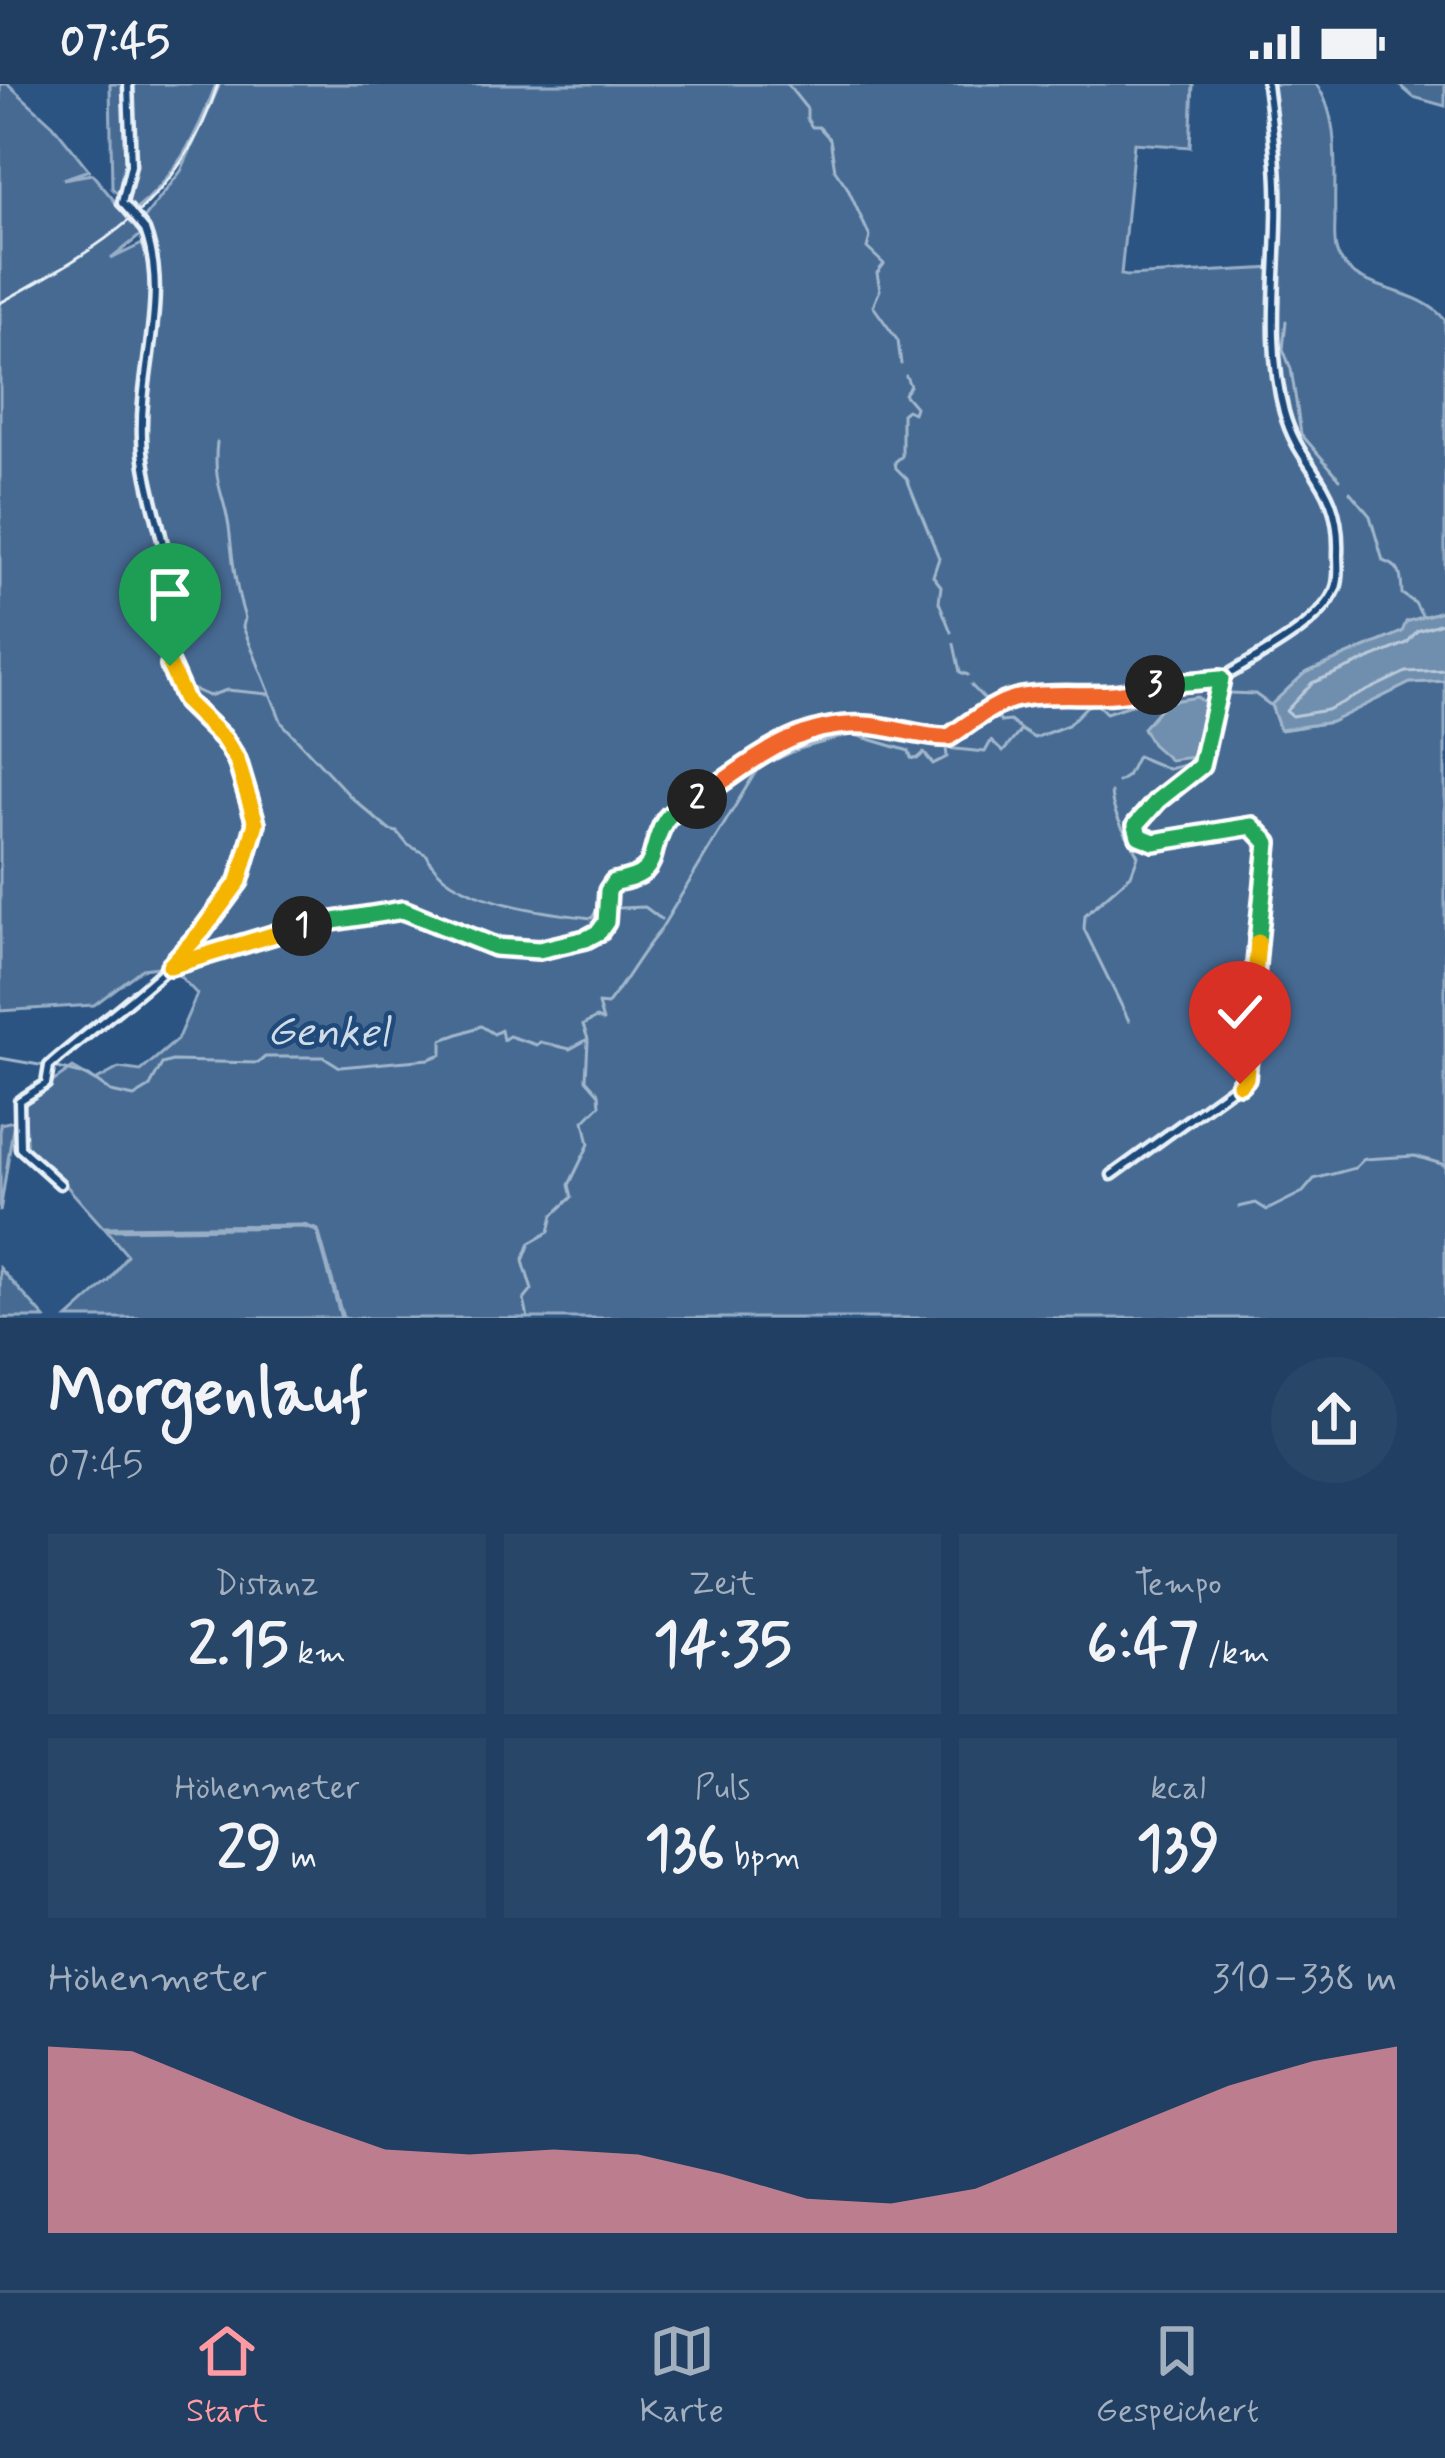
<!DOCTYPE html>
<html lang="de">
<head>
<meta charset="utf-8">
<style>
  body { margin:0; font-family:Mynerve,sans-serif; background:#284668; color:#f1f3f6; height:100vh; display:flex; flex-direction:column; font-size:45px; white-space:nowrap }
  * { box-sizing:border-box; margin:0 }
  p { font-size:39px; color:#a2afbe }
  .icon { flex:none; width:66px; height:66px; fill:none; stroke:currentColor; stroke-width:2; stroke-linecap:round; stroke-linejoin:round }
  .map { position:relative; height:1234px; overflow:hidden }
  .panel { display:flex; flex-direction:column; background:#203f62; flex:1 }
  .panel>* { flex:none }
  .pin { position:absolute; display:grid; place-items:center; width:102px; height:102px; color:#fff; margin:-123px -51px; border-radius:50% 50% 50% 0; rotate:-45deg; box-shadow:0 0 12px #0007 }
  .pin .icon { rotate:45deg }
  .km { position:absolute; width:60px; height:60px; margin:-30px; border-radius:50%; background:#222; color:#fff; font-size:33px; line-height:60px; text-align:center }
  .round { display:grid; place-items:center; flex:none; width:126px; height:126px; border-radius:63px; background:#284668 }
  .overview { display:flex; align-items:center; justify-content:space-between; height:204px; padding:0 48px }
  h1 { font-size:66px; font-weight:800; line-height:90px }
  .stats { display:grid; grid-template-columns:repeat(3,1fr); gap:18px; height:204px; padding:12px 48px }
  .stats div { display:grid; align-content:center; border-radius:0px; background:#284668; text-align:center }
  .stats b { font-size:60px; font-weight:800 }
  .stats small { font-size:33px; font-weight:400 }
  .stats p { font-size:33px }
  .chart { height:336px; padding:24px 48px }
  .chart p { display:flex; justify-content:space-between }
  .chart svg { width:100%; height:216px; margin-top:12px; fill:#ff9aa2; opacity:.7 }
  .status { display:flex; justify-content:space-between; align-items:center; height:84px; padding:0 60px; background:#203f62; direction:ltr }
  .status svg { height:33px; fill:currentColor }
  .dock { display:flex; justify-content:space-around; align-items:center; height:168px; border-top:3px solid #3d5877; background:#203f62; font-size:33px; color:#a2afbe }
  .dock a { display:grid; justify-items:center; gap:6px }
  .dock .current { color:#ff9aa2 }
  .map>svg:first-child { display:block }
</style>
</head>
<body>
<div class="status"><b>07:45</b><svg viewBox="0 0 49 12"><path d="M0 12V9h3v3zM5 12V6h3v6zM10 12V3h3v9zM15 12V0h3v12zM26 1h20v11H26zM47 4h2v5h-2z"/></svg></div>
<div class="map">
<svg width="1445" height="1234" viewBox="0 0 1445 1234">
  <rect width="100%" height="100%" fill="#2b5482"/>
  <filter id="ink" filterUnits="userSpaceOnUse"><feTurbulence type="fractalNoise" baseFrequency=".00833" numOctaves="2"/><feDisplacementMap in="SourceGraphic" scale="24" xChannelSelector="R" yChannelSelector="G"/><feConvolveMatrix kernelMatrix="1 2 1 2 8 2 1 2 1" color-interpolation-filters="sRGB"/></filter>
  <g filter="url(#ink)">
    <path fill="#476b93" stroke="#98aec6" stroke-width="3" fill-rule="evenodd" d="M0,0h8l45,41 36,45 -26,9 29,-5 50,60 -31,25 31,-15 12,33 -14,162 29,150 -1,78 17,36 38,37 13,21 19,62 -17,57 -37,51 -34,35 -25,3 -48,36 -94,6z
      M110,0h17v79l-8,32 -7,-7z
      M129,0h87c-18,50 -41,95 -84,129l-5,-8 6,-39z
      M220,0h973l-3,63 -56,-4 -13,132 6,1 148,-8 4,-84 -10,-100h47c26,35 17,92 19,135 0,11 -2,26 3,36 18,39 78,29 107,65v290l-38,12 -4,10 -98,41 -34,32 9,25 51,-8 79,-39 35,-2v637h-1102l-25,-88 -14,-5 -201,2 -39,-44 -41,-37v-44l50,-34 22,13 24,-13 22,3 36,-31 20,-46 -26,-27c32,-40 92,-89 86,-147 -2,-16 -11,-46 -19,-61 -18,-33 -50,-51 -64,-88 -9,-24 1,-56 -2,-82 -5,-48 -20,-96 -28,-144 -10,-72 37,-157 -1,-225l38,-49zM404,825l92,36 43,3h-45l-91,-37 -94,14z
      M1398,0h47v22l-32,-9z
      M14,1037l-14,91v-88z
      M304,1143l13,4 24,87h-273l41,-37 18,-26 -21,-25z
      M0,1184l45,50h-45z"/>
    <path fill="#708ead" stroke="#a0b6cb" stroke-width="3" d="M1445,526v71l-35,2 -79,39 -51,8 -9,-25 34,-32 97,-41 4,-10z
      M1197,613l11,8 -14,52 -24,3 -18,-16 -9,-16 23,-26z"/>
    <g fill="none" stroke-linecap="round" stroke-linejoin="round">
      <path stroke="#b8c9da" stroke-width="3" d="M1445,538l-28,9 -10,12 -95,40 -26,28 6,5 35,-6 79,-38 39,-2"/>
      <path stroke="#a0b6cb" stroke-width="3" d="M787,0l20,25v10l5,8h7l11,12 5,31 12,17 23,50 -3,11 17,16 -7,9 3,17 -7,16 25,35 3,23
        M1286,237l-3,28 8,20 10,65 39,45
        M906,292l4,10 -6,8 11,13 -2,6 -6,-3 -5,4v42l-7,6 1,6 11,11 32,79 -6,18 8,10 -2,16 12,30
        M217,358c-5,45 10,56 13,93 3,29 6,55 15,83l-2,9 39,96 69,74 38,33 8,2 11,13 19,10c18,46 119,58 165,63l9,-15
        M1350,408l20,24 13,45c19,5 18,15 19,33l13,9 7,13
        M954,560l6,28 8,3
        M971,601l16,17
        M195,606l14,6 18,-6 41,4
        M1230,609l25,1 18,13
        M994,629l7,9 9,-1 11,9
        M1118,698l9,-6 10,-20 31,13 21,-5 2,-7
        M1111,709c2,25 17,41 27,63l-7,19 -46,40 -1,14 45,92
        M619,824l26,-1 16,12
        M0,974l45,8
        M54,983l35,9 22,16 23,5 15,-9 13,-24 10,-3 86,2 7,-6h59l16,10 89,-8 13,-5v-14l39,-14 13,8 7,-4 2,10 6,-4 28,9 3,-3 30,7 18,-10 -5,-14 13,-7 7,3 -5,-17 9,1c19,-24 32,-50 52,-73l99,-164 41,-19 53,-15 57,17 2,7 6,1 7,-6 9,11 14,-7 -1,-9 39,4 6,-11 12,11 18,-22 13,8 34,-13 19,-19 9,-3 10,10 75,-25 31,3
        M1239,1123l17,-4 11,7 36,-18 11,-13 41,-11 9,-9 51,-3 30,9
        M528,1234l-4,-18 8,-10 -9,-29 7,-18 19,-11 4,-17 19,-18 -3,-12 20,-41 -5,-23 16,-16 -1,-11 -13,-15 2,-38"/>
      <defs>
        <path id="street" d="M127,124l-5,-5 9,-38 -3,-81
          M1221,595c33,-21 98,-52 114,-89 5,-10 3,-25 3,-36 3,-74 -38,-82 -54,-142 -20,-75 -4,-152 -7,-228 -1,-33 -6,-67 -10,-100
          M170,882l139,-42 94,-14 92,37 44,2 47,-10 13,-7 7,-10 2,-31 6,-9c53,-9 31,-36 58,-70 60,-29 103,-85 174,-88 35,-1 69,14 103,13l40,-27 33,-13 93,-1 57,-15 49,-2
          M1112,1091l134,-97 22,-235 -16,-17 -99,16 -14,-6 -3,-11 22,-25 43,-34 20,-87
          M60,1100l-40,-36 -1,-47 27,-17 3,-18c64,-57 182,-131 202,-218 9,-35 -6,-83 -29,-111 -19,-24 -47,-40 -52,-73 -4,-23 2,-49 1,-73 -4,-51 -27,-102 -29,-153 -3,-69 28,-141 3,-208"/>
      </defs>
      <use href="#street" stroke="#e8f1f8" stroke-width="15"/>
      <use href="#street" stroke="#1f4a7a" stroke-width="6"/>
      <path stroke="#e8f1f8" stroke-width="3" d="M0,219c101,-56 181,-101 218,-219"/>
      <defs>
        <path id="street-bridge" d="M127,124l18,22"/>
      </defs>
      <use href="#street-bridge" stroke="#e8f1f8" stroke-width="15" stroke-linecap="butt"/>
      <use href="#street-bridge" stroke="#1f4a7a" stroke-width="6"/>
    </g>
  </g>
  <g fill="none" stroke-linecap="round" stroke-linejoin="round" filter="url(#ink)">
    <defs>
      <path id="split-1" d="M170,582l16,36 38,37 13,21 19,63 -17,58 -37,50 -32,35 132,-40"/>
      <path id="split-2" d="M302,842l101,-16 92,37 44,3 47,-11 13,-7 7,-10 2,-31 6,-9c50,-8 31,-27 51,-61 7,-11 22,-15 32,-22"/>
      <path id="split-3" d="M697,715c55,-36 98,-78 168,-74 28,1 56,13 84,12 23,-15 46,-36 74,-40 45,-7 89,5 132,-12"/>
      <path id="split-4" d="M1155,601l66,-6 -20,87 -43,34 -22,25 3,11 15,6 98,-16 16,17 -10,99"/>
      <path id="split-5" d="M1240,1000l6,-6 12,-136"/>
    </defs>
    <use href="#split-1" stroke="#fff" stroke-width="24"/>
    <use href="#split-2" stroke="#fff" stroke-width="24"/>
    <use href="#split-3" stroke="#fff" stroke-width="24"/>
    <use href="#split-4" stroke="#fff" stroke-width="24"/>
    <use href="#split-5" stroke="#fff" stroke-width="24"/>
    <use href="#split-1" stroke="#f5b400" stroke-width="15"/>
    <use href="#split-2" stroke="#22a559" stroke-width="15"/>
    <use href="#split-3" stroke="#f0652b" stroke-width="15"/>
    <use href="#split-4" stroke="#22a559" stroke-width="15"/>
    <use href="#split-5" stroke="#f5b400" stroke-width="15"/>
  </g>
  <g text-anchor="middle" stroke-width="9" stroke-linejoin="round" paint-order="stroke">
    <g font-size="42" font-style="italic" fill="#d0dde9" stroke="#1f4a7a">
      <text transform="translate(328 946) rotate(1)" y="15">Genkel</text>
    </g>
  </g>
</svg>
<div class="pin" style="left:170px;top:582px;background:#1e9e55"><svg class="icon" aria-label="arrive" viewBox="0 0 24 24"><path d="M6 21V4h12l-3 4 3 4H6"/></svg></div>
<div class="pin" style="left:1240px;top:1000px;background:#d93025"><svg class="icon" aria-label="check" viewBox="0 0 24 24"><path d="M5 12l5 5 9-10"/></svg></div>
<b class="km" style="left:302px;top:842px">1</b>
<b class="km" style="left:697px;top:715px">2</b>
<b class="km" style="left:1155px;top:601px">3</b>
</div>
<section class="panel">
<div class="overview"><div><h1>Morgenlauf</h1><p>07:45</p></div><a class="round"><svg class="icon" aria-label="share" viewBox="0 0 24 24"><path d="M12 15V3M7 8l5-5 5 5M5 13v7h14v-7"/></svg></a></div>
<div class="stats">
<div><p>Distanz</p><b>2.15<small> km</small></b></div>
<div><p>Zeit</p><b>14:35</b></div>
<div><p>Tempo</p><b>6:47<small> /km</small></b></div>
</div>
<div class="stats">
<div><p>Höhenmeter</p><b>29<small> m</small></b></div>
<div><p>Puls</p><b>136<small> bpm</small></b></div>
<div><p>kcal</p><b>139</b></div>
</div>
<div class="chart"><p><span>Höhenmeter</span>310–338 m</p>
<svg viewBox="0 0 160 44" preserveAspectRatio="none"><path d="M0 44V6L10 7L20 14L30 21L40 27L50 28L60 27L70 28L80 32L90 37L100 38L110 35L120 28L130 21L140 14L150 9L160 6V44z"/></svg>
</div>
</section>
<nav class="dock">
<a class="current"><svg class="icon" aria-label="home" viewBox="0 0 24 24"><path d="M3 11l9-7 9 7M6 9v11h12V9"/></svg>Start</a>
<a><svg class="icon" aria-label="map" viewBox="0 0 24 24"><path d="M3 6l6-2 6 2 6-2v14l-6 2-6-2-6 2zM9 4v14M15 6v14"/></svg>Karte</a>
<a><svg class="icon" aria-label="saved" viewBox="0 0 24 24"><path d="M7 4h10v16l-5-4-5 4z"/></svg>Gespeichert</a>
</nav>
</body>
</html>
